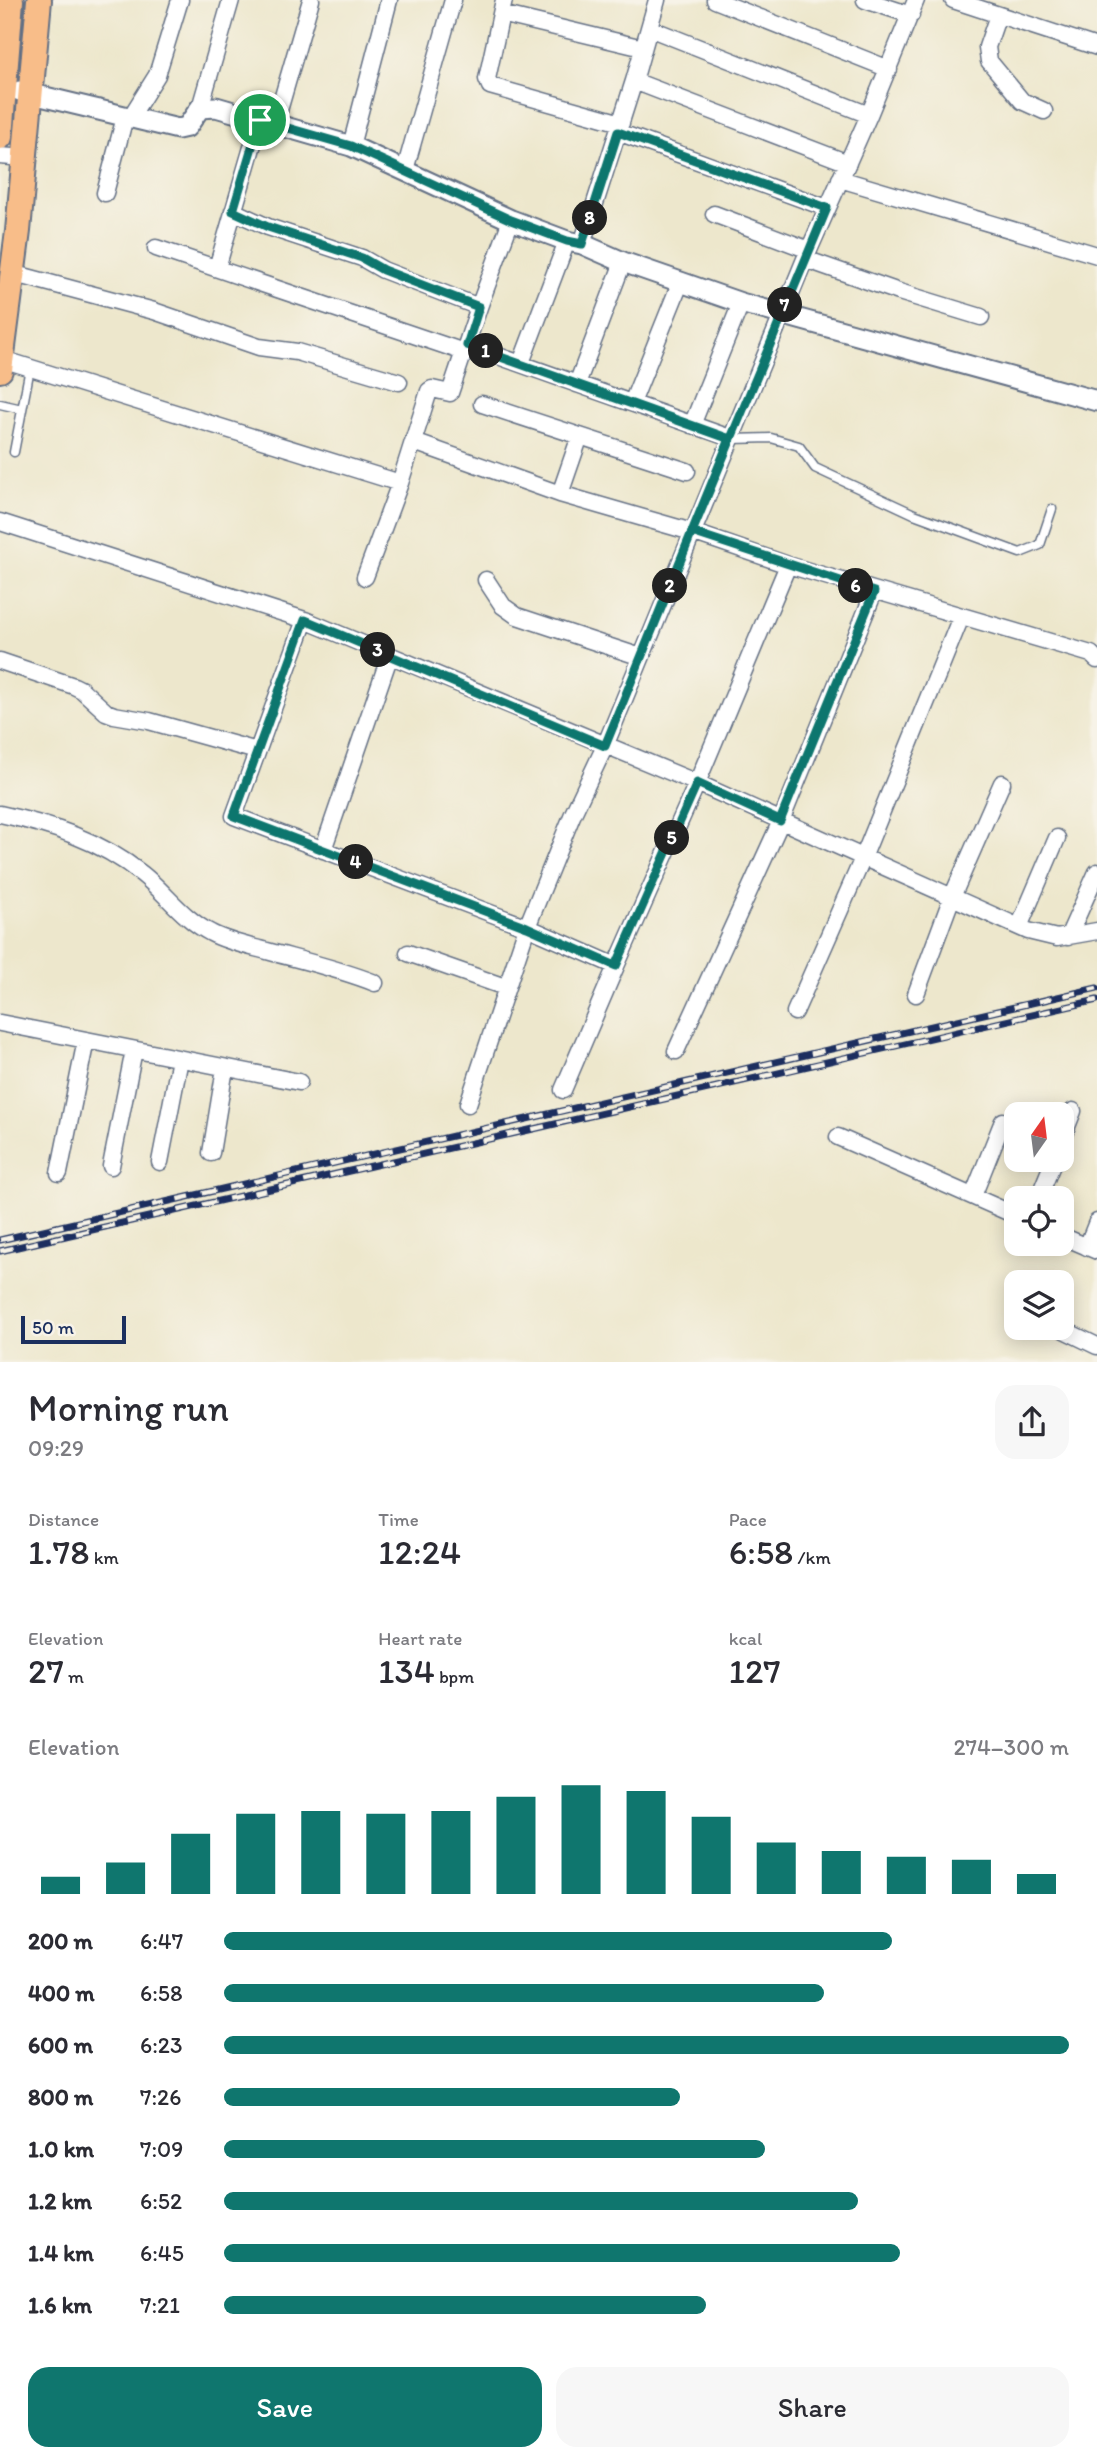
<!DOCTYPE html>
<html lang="en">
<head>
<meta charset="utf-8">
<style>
  body { margin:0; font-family:Itim,sans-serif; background:#f7f7f7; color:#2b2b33; height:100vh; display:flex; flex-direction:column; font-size:26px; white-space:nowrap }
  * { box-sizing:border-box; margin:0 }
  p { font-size:23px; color:#7c7c81 }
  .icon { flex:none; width:38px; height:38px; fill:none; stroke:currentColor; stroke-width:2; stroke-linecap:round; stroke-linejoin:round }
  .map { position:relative; height:1362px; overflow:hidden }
  .sheet { display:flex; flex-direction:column; background:#fff; flex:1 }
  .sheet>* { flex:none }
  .needle { width:46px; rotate:14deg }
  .tools { position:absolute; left:1004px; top:1102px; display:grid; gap:14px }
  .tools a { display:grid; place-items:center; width:70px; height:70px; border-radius:14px; background:#fff; box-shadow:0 4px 18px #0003; font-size:35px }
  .scale { position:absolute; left:21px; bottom:18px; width:105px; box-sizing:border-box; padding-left:7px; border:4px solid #1b2f5e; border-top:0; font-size:19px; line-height:24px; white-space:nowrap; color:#1b2f5e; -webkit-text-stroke:5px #f7f3e8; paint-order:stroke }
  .pin { position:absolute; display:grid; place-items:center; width:60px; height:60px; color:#fff; margin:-30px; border:4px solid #fff; border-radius:50%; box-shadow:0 2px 7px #0007 }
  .km { position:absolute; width:35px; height:35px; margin:-18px; border-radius:50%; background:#222; color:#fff; font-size:19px; line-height:35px; text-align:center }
  .round { display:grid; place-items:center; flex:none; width:74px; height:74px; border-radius:21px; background:#f7f7f7 }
  .head { display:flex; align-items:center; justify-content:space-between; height:119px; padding:0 28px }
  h1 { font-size:38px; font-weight:600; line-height:52px }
  .figures { display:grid; grid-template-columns:repeat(3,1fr); gap:10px; height:119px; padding:7px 28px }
  .figures div { display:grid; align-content:center }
  .figures b { font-size:35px; font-weight:600 }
  .figures small { font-size:19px; font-weight:400 }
  .figures p { font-size:19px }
  .chart { height:196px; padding:14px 28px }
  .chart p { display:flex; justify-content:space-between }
  .chart svg { width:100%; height:126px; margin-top:7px; stroke:#0f766e; stroke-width:6 }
  .button { display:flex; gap:14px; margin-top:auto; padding:14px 28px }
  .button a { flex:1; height:80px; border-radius:21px; background:#0f766e; color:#fff; font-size:28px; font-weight:600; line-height:80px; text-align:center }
  .button a+a { background:#f7f7f7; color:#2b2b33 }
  ul { padding:0 28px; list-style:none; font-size:23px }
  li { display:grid; grid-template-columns:112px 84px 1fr; align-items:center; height:52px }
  li i { height:18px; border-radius:9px; background:#0f766e }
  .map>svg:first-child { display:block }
</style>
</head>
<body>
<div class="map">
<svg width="1097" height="1362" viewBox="0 0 1097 1362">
  <rect width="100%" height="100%" fill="#f7f3e8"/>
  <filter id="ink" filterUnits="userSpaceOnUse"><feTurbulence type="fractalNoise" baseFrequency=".0143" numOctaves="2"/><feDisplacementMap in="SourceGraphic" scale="14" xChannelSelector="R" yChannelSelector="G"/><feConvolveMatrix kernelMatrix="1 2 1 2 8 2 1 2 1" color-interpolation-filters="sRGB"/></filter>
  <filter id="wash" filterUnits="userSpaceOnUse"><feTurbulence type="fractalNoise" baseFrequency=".00686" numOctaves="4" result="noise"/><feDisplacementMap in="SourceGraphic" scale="28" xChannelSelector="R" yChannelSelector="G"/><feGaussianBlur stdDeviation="1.57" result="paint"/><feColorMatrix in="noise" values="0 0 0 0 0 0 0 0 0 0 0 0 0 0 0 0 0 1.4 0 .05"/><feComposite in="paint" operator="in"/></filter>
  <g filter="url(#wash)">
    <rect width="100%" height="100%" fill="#ede7cc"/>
  </g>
  <g filter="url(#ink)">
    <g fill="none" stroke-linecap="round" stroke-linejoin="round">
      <defs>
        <path id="service" d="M0,404l22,5
          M732,439l39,-1 28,8 16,22 99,46 106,39 20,-8 12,-36
          M14,452l16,-84"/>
        <path id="minor" d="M504,0l-17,79 3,7 131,37
          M715,0l174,69
          M865,0l46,15
          M953,0l144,47
          M501,14l142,34
          M998,15l-11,32 2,14 33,40 22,10
          M649,28l220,87
          M634,81l214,82
          M200,108l31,-108
          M130,118l27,-43 23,-75
          M275,124l36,-124
          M618,132l209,76
          M351,146l38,-146
          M0,156l24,2
          M405,170l48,-170
          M840,179l257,76
          M105,193l20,-76
          M714,214l95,36
          M582,244l52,-163 23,-81
          M156,248l308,104
          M805,259l94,33 82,25
          M217,268l43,-148
          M12,273l142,38 105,36 38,5 102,30
          M479,307l32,-87
          M467,345l263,93
          M2,359l398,124 29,-92 3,-2 18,4 29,-86 -96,-37 -21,-12 -94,-31 -35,-16
          M521,363l46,-122
          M577,384l46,-122
          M632,403l49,-122
          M482,404l205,67
          M692,425l49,-122
          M414,442l146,52 132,38 96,33
          M560,494l20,-58
          M0,522l305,98 392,163 331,148 29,7 40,-7
          M365,577l35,-94
          M486,580l17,26 14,10 124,41
          M305,620l-71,196 293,111 89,39 81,-183 91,-218 303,89 6,6
          M0,661l74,25 8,4 24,22 8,3 35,6 108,30
          M0,814c51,11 100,26 142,60 24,19 41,45 69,59 17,9 37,13 56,18 37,10 73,18 108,32
          M323,850l67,-195
          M1019,927l38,-89
          M1068,937l29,-65
          M408,953l97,34
          M916,994l36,-97 50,-114
          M795,1012l68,-154 98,-241
          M0,1023l299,59
          M676,1051l105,-230 93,-229
          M563,1090l53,-124
          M468,1104l59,-177 45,-111 33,-70 200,-487 64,-144 47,-115
          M838,1137l179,79
          M1062,1139l11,-28
          M211,1153l14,-85
          M160,1162l20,-103
          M111,1166l23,-116
          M59,1173l27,-133
          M973,1196l30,-75
          M1038,1199l16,-39
          M1062,1236l35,15
          M1087,1247l10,-25
          M1064,1330l33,16"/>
        <path id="tertiary" d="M20,91l158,38 9,-2 13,-19 16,-1 135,39 160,74 56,21 15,3 41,18 118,41 356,98"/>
        <path id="primary" d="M0,137l11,-137
          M0,370l18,-139 21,-231"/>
      </defs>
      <use href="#service" stroke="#646f84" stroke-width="11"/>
      <use href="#minor" stroke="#646f84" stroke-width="19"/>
      <use href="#tertiary" stroke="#646f84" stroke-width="23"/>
      <use href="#primary" stroke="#646f84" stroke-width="28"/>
      <use href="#service" stroke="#fff" stroke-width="8"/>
      <use href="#minor" stroke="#fff" stroke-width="16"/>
      <use href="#tertiary" stroke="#fff" stroke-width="19"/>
      <use href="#primary" stroke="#f8bd89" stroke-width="24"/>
      <defs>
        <path id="rail" d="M0,1240l1097,-252
          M0,1251l1097,-251"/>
      </defs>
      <use href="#rail" stroke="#1b2f5e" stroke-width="7"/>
      <use href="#rail" stroke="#f7f3e8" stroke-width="4.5" stroke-dasharray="13" stroke-linecap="butt"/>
    </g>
  </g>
  <g fill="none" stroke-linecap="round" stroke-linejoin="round" filter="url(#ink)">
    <defs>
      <path id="route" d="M260,120l-27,91 35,16 94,31 21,12 96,37 -12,38 263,94c-42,102 -83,204 -125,307l-300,-126 -71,196 293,111 89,39 81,-183 83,38 94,-229 -182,-60 135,-324 -209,-76 -36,112 -15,-3 -56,-21 -160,-74 -91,-26"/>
    </defs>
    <use href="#route" stroke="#fff" stroke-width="14"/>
    <use href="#route" stroke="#0f766e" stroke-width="9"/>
  </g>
</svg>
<div class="tools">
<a><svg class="needle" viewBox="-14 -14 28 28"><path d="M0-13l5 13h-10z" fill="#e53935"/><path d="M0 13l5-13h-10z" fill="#7c7c81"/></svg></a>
<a><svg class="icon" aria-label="locate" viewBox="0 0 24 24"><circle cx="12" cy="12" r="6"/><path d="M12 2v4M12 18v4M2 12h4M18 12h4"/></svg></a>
<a><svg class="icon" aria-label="layers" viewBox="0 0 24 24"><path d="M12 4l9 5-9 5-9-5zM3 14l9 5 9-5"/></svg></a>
</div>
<div class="scale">50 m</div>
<div class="pin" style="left:260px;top:120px;background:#1e9e55"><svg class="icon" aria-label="arrive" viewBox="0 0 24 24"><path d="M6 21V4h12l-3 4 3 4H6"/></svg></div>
<b class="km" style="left:486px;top:351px">1</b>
<b class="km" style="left:670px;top:586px">2</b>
<b class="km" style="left:378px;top:650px">3</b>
<b class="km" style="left:356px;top:862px">4</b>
<b class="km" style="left:672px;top:838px">5</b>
<b class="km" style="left:856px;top:586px">6</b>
<b class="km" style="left:785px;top:305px">7</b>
<b class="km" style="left:590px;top:218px">8</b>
</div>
<section class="sheet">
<div class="head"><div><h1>Morning run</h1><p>09:29</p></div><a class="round"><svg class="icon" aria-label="share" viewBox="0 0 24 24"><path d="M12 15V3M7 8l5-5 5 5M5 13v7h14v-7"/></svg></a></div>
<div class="figures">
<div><p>Distance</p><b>1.78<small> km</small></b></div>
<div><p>Time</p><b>12:24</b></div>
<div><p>Pace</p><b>6:58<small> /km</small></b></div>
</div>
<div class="figures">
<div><p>Elevation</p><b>27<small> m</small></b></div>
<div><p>Heart rate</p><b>134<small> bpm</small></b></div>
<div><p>kcal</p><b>127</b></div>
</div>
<div class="chart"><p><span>Elevation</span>274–300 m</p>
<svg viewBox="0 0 160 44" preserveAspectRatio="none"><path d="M5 44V38M15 44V33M25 44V23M35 44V16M45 44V15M55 44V16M65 44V15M75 44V10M85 44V6M95 44V8M105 44V17M115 44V26M125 44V29M135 44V31M145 44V32M155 44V37"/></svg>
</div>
<ul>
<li><b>200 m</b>6:47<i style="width:79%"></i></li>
<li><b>400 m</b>6:58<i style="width:71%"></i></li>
<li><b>600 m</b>6:23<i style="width:100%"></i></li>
<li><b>800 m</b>7:26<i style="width:54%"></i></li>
<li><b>1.0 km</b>7:09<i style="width:64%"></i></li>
<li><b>1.2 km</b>6:52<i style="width:75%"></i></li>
<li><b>1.4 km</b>6:45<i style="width:80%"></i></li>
<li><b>1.6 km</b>7:21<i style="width:57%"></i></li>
</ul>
<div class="button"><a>Save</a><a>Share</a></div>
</section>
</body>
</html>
